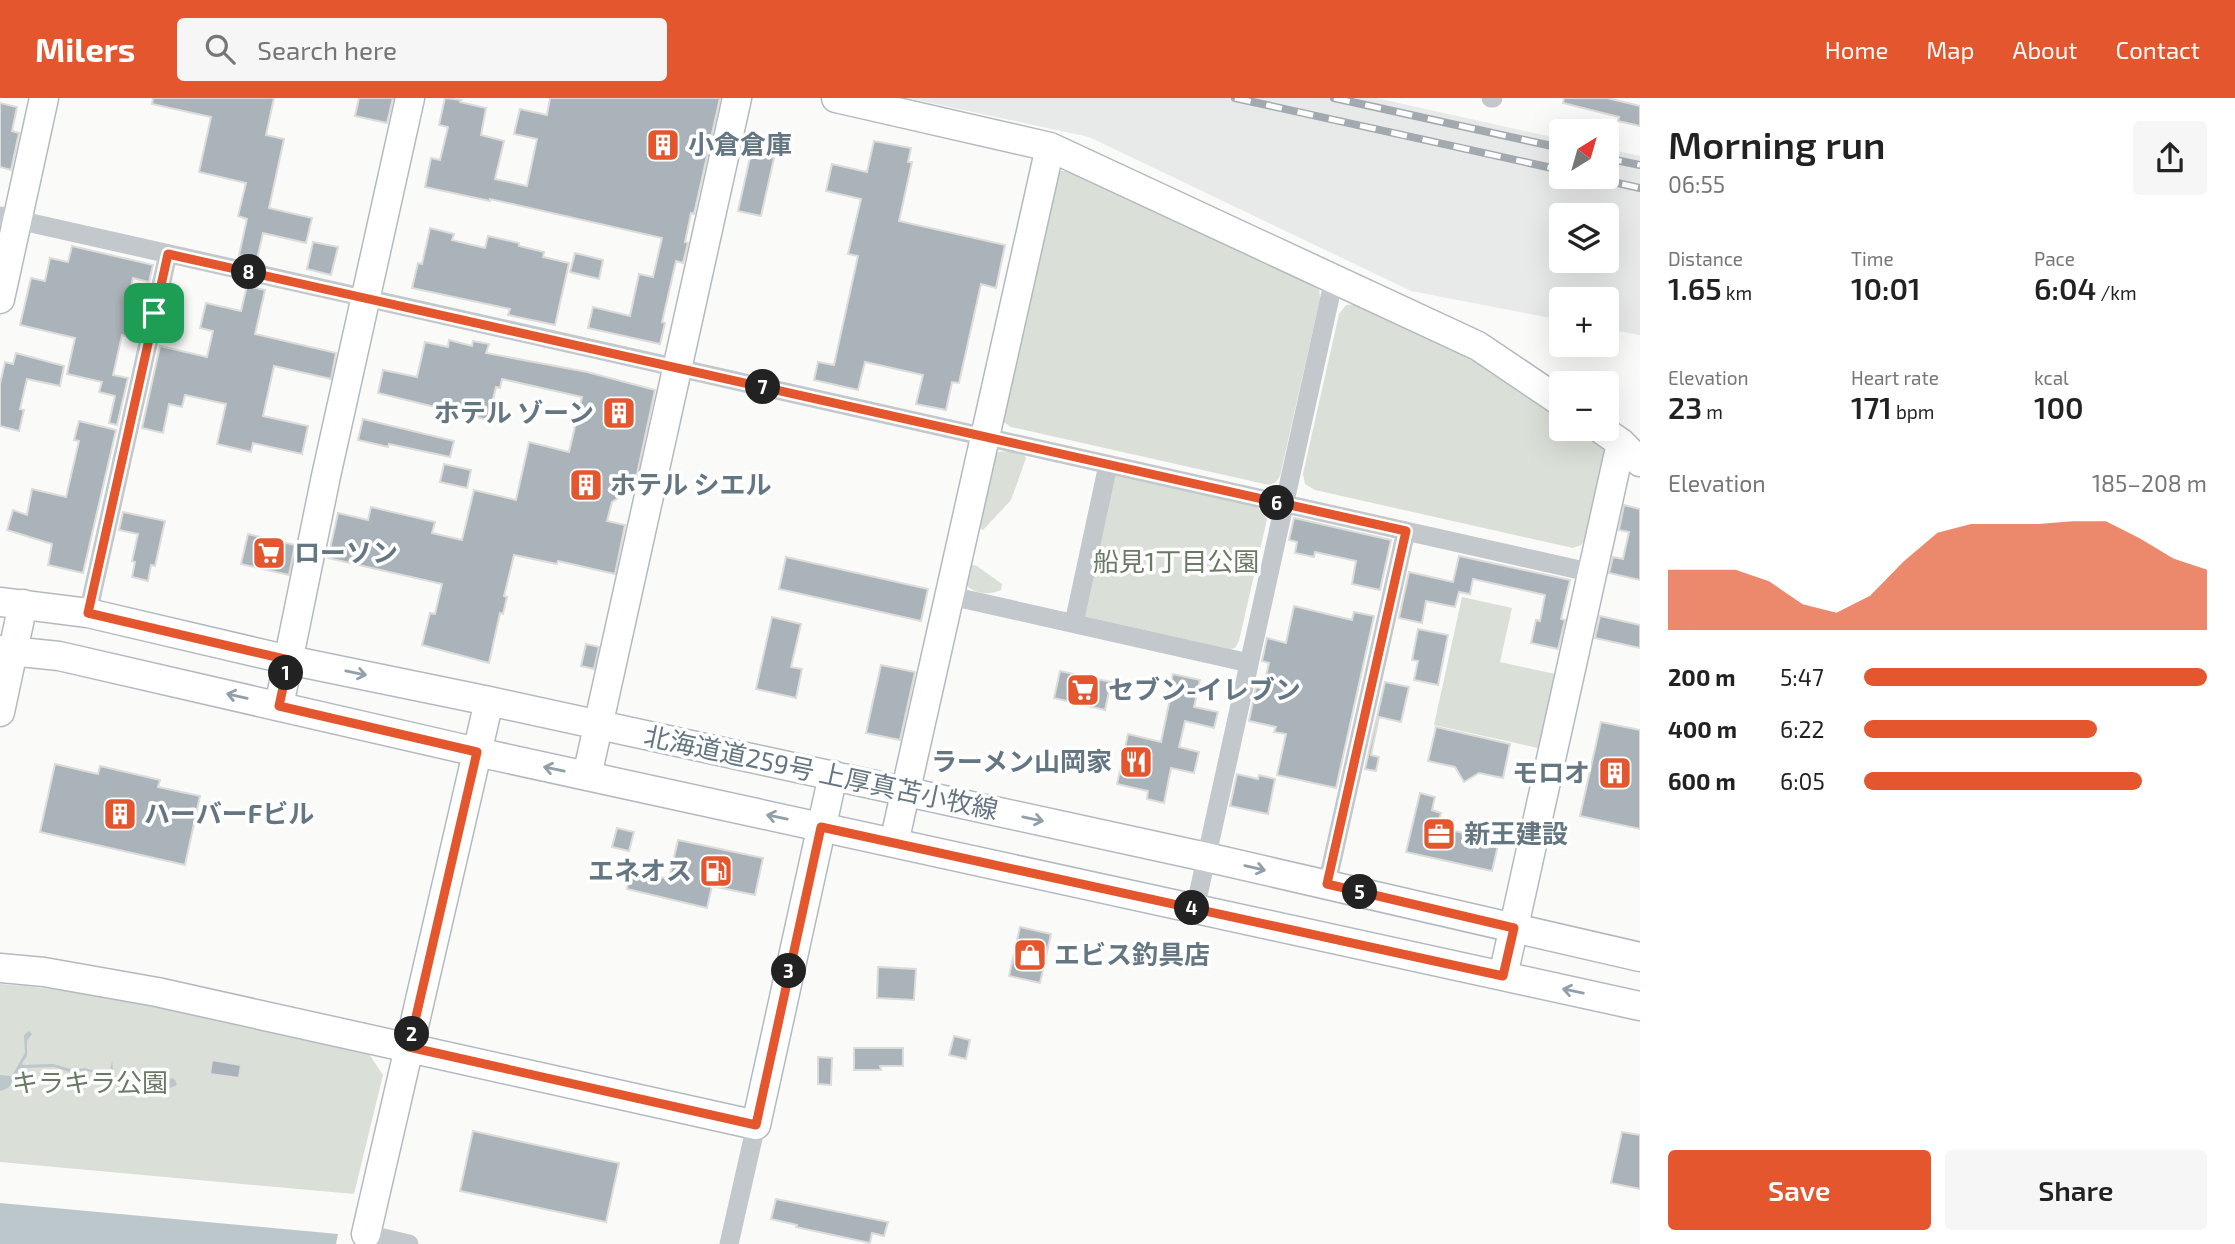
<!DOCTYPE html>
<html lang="en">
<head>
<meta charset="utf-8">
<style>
  body { margin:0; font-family:"Exo 2","Noto Sans JP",sans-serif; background:#f6f6f6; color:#222; height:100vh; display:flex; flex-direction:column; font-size:26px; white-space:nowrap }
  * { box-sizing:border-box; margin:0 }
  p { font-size:23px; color:#767676 }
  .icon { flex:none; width:38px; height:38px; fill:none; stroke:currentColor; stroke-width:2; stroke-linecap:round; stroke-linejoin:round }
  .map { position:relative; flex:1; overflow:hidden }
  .details { display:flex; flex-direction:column; background:#fff; width:595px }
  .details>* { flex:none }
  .needle { width:46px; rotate:37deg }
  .buttons { position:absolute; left:1549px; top:21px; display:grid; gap:14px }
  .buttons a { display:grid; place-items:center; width:70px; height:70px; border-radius:7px; background:#fff; box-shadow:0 7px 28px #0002; font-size:35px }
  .pin { position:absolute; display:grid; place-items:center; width:60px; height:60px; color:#fff; margin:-30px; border-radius:14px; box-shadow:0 4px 10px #0006 }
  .km { position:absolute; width:35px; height:35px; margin:-18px; border-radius:50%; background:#222; color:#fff; font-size:19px; line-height:35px; text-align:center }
  .round { display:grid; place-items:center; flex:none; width:74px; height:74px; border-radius:7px; background:#f6f6f6 }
  .head { display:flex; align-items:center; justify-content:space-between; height:119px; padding:0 28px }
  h1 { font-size:38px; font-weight:600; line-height:52px }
  .stats { display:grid; grid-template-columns:repeat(3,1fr); gap:10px; height:119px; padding:7px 28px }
  .stats div { display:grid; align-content:center }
  .stats b { font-size:30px; font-weight:600 }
  .stats small { font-size:19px; font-weight:400 }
  .stats p { font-size:19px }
  .chart { height:196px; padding:14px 28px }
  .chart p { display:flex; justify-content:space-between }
  .chart svg { width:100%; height:126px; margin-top:7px; fill:#e4572e; opacity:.7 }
  .action { display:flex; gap:14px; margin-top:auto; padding:14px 28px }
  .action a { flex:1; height:80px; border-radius:7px; background:#e4572e; color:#fff; font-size:28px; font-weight:600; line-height:80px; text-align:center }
  .action a+a { background:#f6f6f6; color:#222 }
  ul { padding:0 28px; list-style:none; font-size:23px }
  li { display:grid; grid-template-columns:112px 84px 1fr; align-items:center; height:52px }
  li i { height:18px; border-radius:9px; background:#e4572e }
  header { display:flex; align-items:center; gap:42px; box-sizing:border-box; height:98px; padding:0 35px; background:#e4572e; color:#fff }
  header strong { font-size:33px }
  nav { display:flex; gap:38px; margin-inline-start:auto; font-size:24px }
  .search { width:490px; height:63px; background:#f6f6f6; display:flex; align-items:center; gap:18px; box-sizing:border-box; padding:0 24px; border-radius:7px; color:#767676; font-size:26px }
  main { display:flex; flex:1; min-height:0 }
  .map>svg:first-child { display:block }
</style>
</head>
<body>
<header>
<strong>Milers</strong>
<div class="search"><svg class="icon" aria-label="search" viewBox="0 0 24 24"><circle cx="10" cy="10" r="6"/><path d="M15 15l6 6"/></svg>Search here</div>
<nav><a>Home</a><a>Map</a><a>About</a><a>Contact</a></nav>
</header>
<main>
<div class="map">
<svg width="1640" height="1146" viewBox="0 0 1640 1146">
  <rect width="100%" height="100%" fill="#fafaf8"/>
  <path fill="#e8e9e9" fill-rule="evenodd" d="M908,0h468l185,41v38h45l1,-28 33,7v179l-33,-6 -1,-30h-45v21l-150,-29 -322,-154zM1561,117h45v46h-45z"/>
  <path fill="#dadfd7" d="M1060,73h14l245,116 1,12 -40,177 -4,6 -7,3 -258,-58 -9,-6 49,-243z
    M1357,206l131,61 73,51v13h19l24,19 -18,91 -5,6 -8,3 -258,-58 -10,-6 -2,-10 36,-160 7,-9z
    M1010,353l13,2 3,5 -15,42 -28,30 -4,-2 13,-70 5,-6z
    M1115,376l142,32 10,13 -28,122 -4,7 -6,1 -146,-33z
    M970,466l7,2 25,18 -1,6c-13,5 -24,5 -35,-5z
    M1462,499l50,11 -12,54 55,12 -17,74 -104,-23z
    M0,886c124,9 246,40 367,67l16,24 -29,119 -354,-32z"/>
  <path fill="#bbc7cb" d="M29,933l3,3 -5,7v15l-5,7 1,2 30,-1 21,6 10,-2 25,7 3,-14 2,15 42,2 8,3 8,-3 3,2 2,5 -7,3 -14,-7 -11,1 -12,-3 -22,-1 -26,-8 -12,3 -19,-6 -33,1c-5,10 -8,20 -21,23v-16l10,1 3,-2 12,-21 -1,-18z
    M0,1105l338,31 -2,10h-336z"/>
  <path fill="#aab3b9" stroke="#dcdcda" stroke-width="2" d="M153,0h121l-8,37 18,4 -15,69 43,10 -6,25 -43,-10 -6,26 -18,-4 8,-36 -9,-3 8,-33 -47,-11 12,-55 -59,-13z
    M359,0h34l-6,25 -32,-7z
    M445,0l16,2 -1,2 26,6 -5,27 23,6 -9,38 32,7 10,-47 -23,-5 6,-25 27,6 3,-17h170l-26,116 -3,-1 -6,29 3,1 -5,20 -7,-2 -14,61 3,1 -5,21 -72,-16 5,-21 37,9 9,-42 14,3 9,-39 -172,-39v2l-65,-14 6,-29 9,2 8,-33 -9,-2z
    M1564,0h43l33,8v20l-22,-5 1,-4 -56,-14z
    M0,5l17,4 -5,24 7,2 -8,37 -11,-3z
    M874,43l37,7 -3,14h4l-13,59 106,24 -9,43 -15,-4 -22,99 -7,-1 -6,28 -30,-6 7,-29 -58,-13 -7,28 -44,-10 4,-18 16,3 24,-109 -10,-2 13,-55 -35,-8 6,-27 35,8z
    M751,55l23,5 -13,58 -23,-5z
    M430,130l24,6 -2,6 33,8 3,-12 31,7v3l25,6 -1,5 26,6 -14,62 -47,-10 2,-6 -98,-21 6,-25 4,1z
    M313,144l25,5 -7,28 -24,-6z
    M72,148l81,19 -4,17 -16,-4 -8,35 17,3 -5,23 -15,-4 -9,40 15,3 -11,47 -8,-2 6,-27 -16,-4 3,-10 -35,-8 8,-36 -55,-13 11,-47 14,3 5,-23 18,4z
    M575,155l28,7 -4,19 -29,-7z
    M247,188l18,4 -10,44 81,19 -5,26 -57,-13 -11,50 45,10 -6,28 -49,-11 -2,9 -34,-8 9,-40 -41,-9 -3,12 -13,-3 -6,29 -21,-5 18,-82 47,11 6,-26 -13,-3 6,-25 35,8z
    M449,242l23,6 1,-5 16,3 -3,9 101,19 68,18 -22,103 -5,-1 -16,10 -5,19 18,4 -10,49 -57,-13 -1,3 -43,-9 -10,41 3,1 -4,17 -3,-1 -11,50 -67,-18 8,-32 5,1 7,-30 -114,-26 10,-45 30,7 3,-13 64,15 -3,11 30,7 12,-50 42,10 13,-58 40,10 13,-55 -80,-18 -2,9 -4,-1 -8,33 -110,-27 5,-23 34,7 8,-35 23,5z
    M16,255l48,13 -4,20 -33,-7 -7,30 4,1 -5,21 -19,-5v-42l5,-22 8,2z
    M363,321l91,22 -4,16 -61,-13 -1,3 -30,-7z
    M79,323l37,9 -33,143 -35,-8 4,-21 -45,-14 6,-20 14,5 5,-26 34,8 13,-56 -5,-1z
    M444,366l27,6 -4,18 -27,-6z
    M1624,407l16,4v71l-31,-7 4,-16 10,2 6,-27 -10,-2z
    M123,414l42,9 -10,45 -4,-1 -3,16 -16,-4 3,-15 -3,-1 6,-27 -19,-4z
    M1294,420l97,22 -11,50 -28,-6 4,-23 -41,-9 -1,5 -19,-4 2,-11 -8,-2z
    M248,436l47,11 -6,30 -48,-11z
    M1459,458l111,24 -9,39 4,1 -7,29 -27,-6 5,-23 4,1 5,-26 -72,-16 -3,15 -11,-2 -4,15 -29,-6 -4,22 -23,-5 10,-46 44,10z
    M786,459l142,32 -7,32 -142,-32z
    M1294,508l58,14 2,-8 20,4 -38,172 -59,-13 9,-41 -12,-2 2,-5 -27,-6 7,-34 7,2 6,-26 -7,-2 5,-23 19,5z
    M1600,518l40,9v23l-45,-10z
    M772,519l29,7 -10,43 11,2 -6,29 -40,-9z
    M1418,531l30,6 -10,50 -24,-5 4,-19 -6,-1z
    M586,546l13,3 -5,22 -13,-3z
    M881,567l34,7 -15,68 -34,-7z
    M1060,573l51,11 -6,28 -51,-12z
    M1173,576l27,6 -6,27 24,5 -4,16 -29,-7 -6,26 20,5 -5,21 -23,-5 -7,35 -17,-4 1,-8 -31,-7 11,-50 33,8 10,-48 -3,-1z
    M1385,584l24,5 -8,35 -22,-5 -8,38 8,2 -3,14 -11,-2z
    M1601,624l39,8v99l-60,-13z
    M1436,629l74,17 -7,34 -24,-5 -15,9 -9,-15 -27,-6z
    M55,666l43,10 2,-8 60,14 -2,7 42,9 -15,69 -145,-33z
    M1237,676l21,5 1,-4 16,4 -7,35 -38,-8z
    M1420,695l15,4 -3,13 9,3 -4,14 62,14 -7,30 -86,-19z
    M617,730l17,4 -5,19 -17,-4z
    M678,742l85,18 -8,37 -43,-9 -5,22 -80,-19 4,-19 38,9z
    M1020,829l31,7 -11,49 -31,-7z
    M878,869l38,2 -2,31 -37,-2z
    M954,938l16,4 -4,19 -17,-4z
    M854,950h49v18h-23l1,4h-27z
    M818,959l14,1 -1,27 -13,-1z
    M212,962l29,5 -2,13 -29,-4z
    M473,1033l146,32 -13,59 -146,-31z
    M1622,1034l18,3v54l-29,-6z
    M776,1101l112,23 -4,14 -12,-3 -2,10 -74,-16 1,-2 -26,-6z"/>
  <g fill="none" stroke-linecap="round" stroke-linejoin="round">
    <defs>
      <path id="secondary" d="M836,0l214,49 428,199 83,56
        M0,201l44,-201
        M1601,331l20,14 19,19
        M0,504l88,11 201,47 200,41 717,156 434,100
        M0,552l59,6 418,96 1163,254
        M279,608l47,-230 84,-378
        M0,614l23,-108
        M587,678l150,-678
        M894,745l156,-696
        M0,870l44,4 113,20 599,133 77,-350
        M1503,878l118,-533
        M366,1136l123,-533"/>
    </defs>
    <use href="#secondary" stroke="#b3babf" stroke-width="31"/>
    <path stroke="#c3c8cc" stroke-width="19" d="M1491,0h2
      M0,118l1593,357
      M951,498l298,67
      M88,515l80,-359
      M1074,525l34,-158
      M1327,786l79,-353
      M1195,811l139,-630
      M364,1146l2,-10 43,10
      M729,1146l27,-119"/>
    <use href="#secondary" stroke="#fff" stroke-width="28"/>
    <defs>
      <path id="rail" d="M1235,0l326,72
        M1334,0l227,50
        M1606,60l34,7
        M1591,79l49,11"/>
    </defs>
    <use href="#rail" stroke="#a2aab0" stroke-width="8"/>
    <use href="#rail" stroke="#fff" stroke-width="5" stroke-dasharray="16" stroke-linecap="butt"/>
  </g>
  <defs><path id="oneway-shaft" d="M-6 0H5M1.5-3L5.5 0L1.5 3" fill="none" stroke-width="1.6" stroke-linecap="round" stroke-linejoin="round" transform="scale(1.75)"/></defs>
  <g stroke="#939fa8">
    <use href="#oneway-shaft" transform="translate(356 575) rotate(12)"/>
    <use href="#oneway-shaft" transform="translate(237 598) rotate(-167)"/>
    <use href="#oneway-shaft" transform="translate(554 671) rotate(-168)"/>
    <use href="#oneway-shaft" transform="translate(777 719) rotate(-168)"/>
    <use href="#oneway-shaft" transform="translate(1033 721) rotate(12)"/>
    <use href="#oneway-shaft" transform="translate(1255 770) rotate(13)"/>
    <use href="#oneway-shaft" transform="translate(1573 893) rotate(-168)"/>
  </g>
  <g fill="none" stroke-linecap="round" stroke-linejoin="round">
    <defs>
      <path id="route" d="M168,156l1238,277 -79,353 187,44 -11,48 -682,-149 -65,298 -347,-78 68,-295 -198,-46 10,-46 -201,-47z"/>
    </defs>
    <use href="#route" stroke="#fff" stroke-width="14"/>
    <use href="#route" stroke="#e4572e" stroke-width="9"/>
  </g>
  <defs>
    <symbol id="building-square" viewBox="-11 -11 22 22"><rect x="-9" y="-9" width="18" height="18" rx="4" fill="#e4572e" stroke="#fff"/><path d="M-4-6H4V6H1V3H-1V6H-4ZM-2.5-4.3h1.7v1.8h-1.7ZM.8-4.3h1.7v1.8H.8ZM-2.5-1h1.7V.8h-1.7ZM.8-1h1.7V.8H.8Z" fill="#fff"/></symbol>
    <symbol id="supermarket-square" viewBox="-11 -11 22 22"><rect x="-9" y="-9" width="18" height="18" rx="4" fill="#e4572e" stroke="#fff"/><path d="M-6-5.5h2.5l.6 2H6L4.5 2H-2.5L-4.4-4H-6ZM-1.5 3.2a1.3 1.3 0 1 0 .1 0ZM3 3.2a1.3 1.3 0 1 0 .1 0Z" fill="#fff"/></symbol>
    <symbol id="restaurant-square" viewBox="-11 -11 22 22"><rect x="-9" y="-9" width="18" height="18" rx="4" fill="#e4572e" stroke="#fff"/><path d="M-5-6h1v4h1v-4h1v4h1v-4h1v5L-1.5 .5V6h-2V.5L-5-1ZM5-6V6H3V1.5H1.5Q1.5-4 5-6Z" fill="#fff"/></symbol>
    <symbol id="office-square" viewBox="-11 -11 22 22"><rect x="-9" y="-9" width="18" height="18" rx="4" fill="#e4572e" stroke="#fff"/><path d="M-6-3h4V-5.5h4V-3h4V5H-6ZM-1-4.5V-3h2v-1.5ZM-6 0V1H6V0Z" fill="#fff"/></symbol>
    <symbol id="fuel-square" viewBox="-11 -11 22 22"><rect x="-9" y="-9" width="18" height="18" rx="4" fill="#e4572e" stroke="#fff"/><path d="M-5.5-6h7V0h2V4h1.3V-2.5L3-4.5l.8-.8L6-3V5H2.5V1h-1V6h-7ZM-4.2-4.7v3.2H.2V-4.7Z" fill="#fff"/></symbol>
    <symbol id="shop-square" viewBox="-11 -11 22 22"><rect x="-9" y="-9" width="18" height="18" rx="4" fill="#e4572e" stroke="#fff"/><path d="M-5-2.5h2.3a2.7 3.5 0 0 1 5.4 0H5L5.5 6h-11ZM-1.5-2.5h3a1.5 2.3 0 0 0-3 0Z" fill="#fff"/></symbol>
  </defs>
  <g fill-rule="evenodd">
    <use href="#building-square" x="644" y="28" width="38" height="38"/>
    <use href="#building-square" x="600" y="296" width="38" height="38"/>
    <use href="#building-square" x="567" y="368" width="38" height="38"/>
    <use href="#supermarket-square" x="250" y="436" width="38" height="38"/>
    <use href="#supermarket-square" x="1064" y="573" width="38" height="38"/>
    <use href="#restaurant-square" x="1117" y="645" width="38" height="38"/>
    <use href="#building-square" x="1596" y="656" width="38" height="38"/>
    <use href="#building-square" x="101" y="697" width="38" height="38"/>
    <use href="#office-square" x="1420" y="717" width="38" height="38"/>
    <use href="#fuel-square" x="697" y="754" width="38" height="38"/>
    <use href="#shop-square" x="1011" y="838" width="38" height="38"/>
  </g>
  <g text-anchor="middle" stroke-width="7" stroke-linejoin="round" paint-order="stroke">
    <g font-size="26" font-weight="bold" fill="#657683" stroke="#fff" text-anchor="start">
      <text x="688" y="56">小倉倉庫</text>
      <text x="594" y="324" text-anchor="end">ホテル ゾーン</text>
      <text x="610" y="396">ホテル シエル</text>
      <text x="294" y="464">ローソン</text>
      <text x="1108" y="601">セブン-イレブン</text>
      <text x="1112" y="673" text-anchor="end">ラーメン山岡家</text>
      <text x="1590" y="684" text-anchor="end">モロオ</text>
      <text x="144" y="725">ハーバーFビル</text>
      <text x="1464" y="745">新王建設</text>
      <text x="692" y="782" text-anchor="end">エネオス</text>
      <text x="1054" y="866">エビス釣具店</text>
    </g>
    <g font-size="26" fill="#687a64" stroke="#fff">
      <text x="1176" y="473">船見1丁目公園</text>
      <text x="90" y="994">キラキラ公園</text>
    </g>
    <g font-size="26" fill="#657683" stroke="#fff">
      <text transform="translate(821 675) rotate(12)" y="9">北海道道259号 上厚真苫小牧線</text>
    </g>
  </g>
</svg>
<div class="buttons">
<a><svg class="needle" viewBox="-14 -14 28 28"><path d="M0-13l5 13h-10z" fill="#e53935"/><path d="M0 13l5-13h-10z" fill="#767676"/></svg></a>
<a><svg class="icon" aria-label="layers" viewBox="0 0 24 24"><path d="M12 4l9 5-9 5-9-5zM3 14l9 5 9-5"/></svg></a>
<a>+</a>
<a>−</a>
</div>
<div class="pin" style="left:154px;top:215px;background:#1e9e55"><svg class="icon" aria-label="arrive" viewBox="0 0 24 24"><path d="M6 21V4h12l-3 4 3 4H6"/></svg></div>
<b class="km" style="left:286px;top:575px">1</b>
<b class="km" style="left:412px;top:936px">2</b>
<b class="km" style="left:789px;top:873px">3</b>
<b class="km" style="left:1192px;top:810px">4</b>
<b class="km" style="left:1360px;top:794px">5</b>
<b class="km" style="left:1277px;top:405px">6</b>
<b class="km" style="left:763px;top:289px">7</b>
<b class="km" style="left:249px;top:174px">8</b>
</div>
<section class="details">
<div class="head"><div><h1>Morning run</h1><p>06:55</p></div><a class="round"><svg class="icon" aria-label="share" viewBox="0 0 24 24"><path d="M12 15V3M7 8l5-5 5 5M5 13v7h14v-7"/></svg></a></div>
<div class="stats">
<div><p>Distance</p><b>1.65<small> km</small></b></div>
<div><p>Time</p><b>10:01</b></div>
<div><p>Pace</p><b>6:04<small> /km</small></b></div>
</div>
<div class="stats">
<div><p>Elevation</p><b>23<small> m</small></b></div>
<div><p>Heart rate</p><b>171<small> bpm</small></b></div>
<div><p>kcal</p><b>100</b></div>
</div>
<div class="chart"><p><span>Elevation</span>185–208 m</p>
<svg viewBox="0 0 160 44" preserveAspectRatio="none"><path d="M0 44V23L10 23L20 23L30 27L40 35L50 38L60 32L70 20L80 10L90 7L100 7L110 7L120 6L130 6L140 12L150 19L160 23V44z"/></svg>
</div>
<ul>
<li><b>200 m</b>5:47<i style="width:100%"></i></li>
<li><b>400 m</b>6:22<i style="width:68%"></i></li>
<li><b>600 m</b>6:05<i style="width:81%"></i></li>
</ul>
<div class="action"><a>Save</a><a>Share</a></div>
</section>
</main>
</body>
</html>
